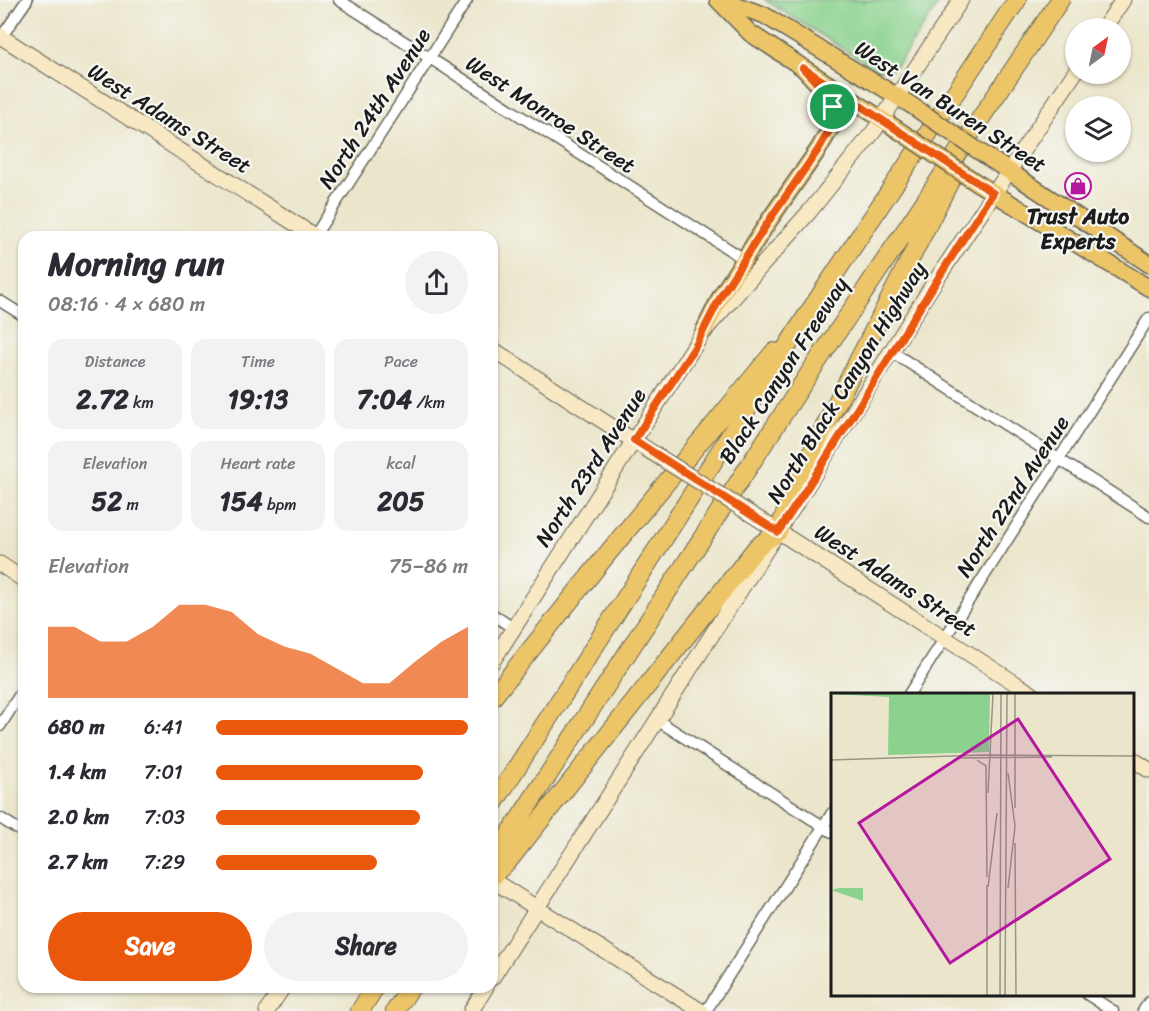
<!DOCTYPE html>
<html lang="en">
<head>
<meta charset="utf-8">
<style>
  body { margin:0; font-family:Sriracha,sans-serif; background:#f2f2f3; color:#2b2b33; height:100vh; display:flex; flex-direction:column; font-size:22px; white-space:nowrap }
  * { box-sizing:border-box; margin:0 }
  p { font-size:20px; color:#7c7c81 }
  .icon { flex:none; width:33px; height:33px; fill:none; stroke:currentColor; stroke-width:2; stroke-linecap:round; stroke-linejoin:round }
  .map { position:relative; flex:1; overflow:hidden }
  .details { position:absolute; left:18px; top:231px; width:480px; height:762px; display:flex; flex-direction:column; background:#fff; border-radius:18px; box-shadow:0 2px 4px #0004 }
  .details>* { flex:none }
  .needle { width:39px; rotate:33deg }
  .fabs { position:absolute; left:1065px; top:18px; display:grid; gap:12px }
  .fabs a { display:grid; place-items:center; width:66px; height:66px; border-radius:50%; background:#fff; box-shadow:0 2px 4px #0004; font-size:30px }
  .pin { position:absolute; display:grid; place-items:center; width:51px; height:51px; color:#fff; margin:-26px; border:3px solid #fff; border-radius:50%; box-shadow:0 2px 6px #0007 }
  .round { display:grid; place-items:center; flex:none; width:63px; height:63px; border-radius:32px; background:#f2f2f3 }
  .overview { display:flex; align-items:center; justify-content:space-between; height:102px; padding:0 30px }
  h1 { font-size:33px; font-weight:700; line-height:45px }
  .stats { display:grid; grid-template-columns:repeat(3,1fr); gap:9px; height:102px; padding:6px 30px }
  .stats div { display:grid; align-content:center; border-radius:15px; background:#f2f2f3; text-align:center }
  .stats b { font-size:26px; font-weight:700 }
  .stats small { font-size:16px; font-weight:400 }
  .stats p { font-size:16px }
  .chart { height:168px; padding:12px 30px }
  .chart p { display:flex; justify-content:space-between }
  .chart svg { width:100%; height:108px; margin-top:6px; fill:#ea580c; opacity:.7 }
  .primary-button { display:flex; gap:12px; margin-top:auto; padding:12px 30px }
  .primary-button a { flex:1; height:69px; border-radius:36px; background:#ea580c; color:#fff; font-size:24px; font-weight:700; line-height:69px; text-align:center }
  .primary-button a+a { background:#f2f2f3; color:#2b2b33 }
  ul { padding:0 30px; list-style:none; font-size:20px }
  li { display:grid; grid-template-columns:96px 72px 1fr; align-items:center; height:45px }
  li i { height:15px; border-radius:8px; background:#ea580c }
  .map>svg:first-child { display:block }
</style>
</head>
<body>
<div class="map">
<svg width="1149" height="1011" viewBox="0 0 1149 1011">
  <rect width="100%" height="100%" fill="#f6f6f2"/>
  <filter id="ink" filterUnits="userSpaceOnUse"><feTurbulence type="fractalNoise" baseFrequency=".0167" numOctaves="2"/><feDisplacementMap in="SourceGraphic" scale="12" xChannelSelector="R" yChannelSelector="G"/><feConvolveMatrix kernelMatrix="1 2 1 2 8 2 1 2 1" color-interpolation-filters="sRGB"/></filter>
  <filter id="wash" filterUnits="userSpaceOnUse"><feTurbulence type="fractalNoise" baseFrequency=".008" numOctaves="4" result="noise"/><feDisplacementMap in="SourceGraphic" scale="24" xChannelSelector="R" yChannelSelector="G"/><feGaussianBlur stdDeviation="1.35" result="paint"/><feColorMatrix in="noise" values="0 0 0 0 0 0 0 0 0 0 0 0 0 0 0 0 0 1.4 0 .05"/><feComposite in="paint" operator="in"/></filter>
  <g filter="url(#wash)">
    <rect width="100%" height="100%" fill="#ebe6cb"/>
    <path fill="#8ad28e" stroke="#537755" stroke-width="1.5" d="M765,0h176l-41,61 -8,8 -15,1z"/>
  </g>
  <g filter="url(#ink)">
    <g fill="none" stroke-linecap="round" stroke-linejoin="round">
      <defs>
        <path id="street" d="M339,0l405,259
          M0,39l27,-39
          M314,237l153,-237
          M0,301l24,15
          M892,352l257,165
          M492,614l21,14
          M909,694l240,-376
          M657,720l175,112
          M0,726l24,-38
          M0,818l24,15
          M267,987l11,7
          M1087,994l26,17
          M706,1011l126,-198
          M1143,1011l6,-9"/>
        <path id="secondary" d="M1104,28l19,-28
          M0,36l316,201
          M492,349l159,103
          M790,513l140,-224 146,-218
          M762,521l270,173
          M0,564l24,16
          M492,662l212,-331 106,-120 64,-80 87,-131
          M1132,759l17,11
          M492,880l209,131
          M492,978l283,-442
          M267,1011l16,-24
          M471,1011l15,-24"/>
        <path id="primary" d="M718,0l32,33 145,95
          M721,0l43,15 147,90
          M989,158l160,106
          M974,181l175,107
          M704,331l18,-37 48,-75 48,-69 15,-26v-17l-4,-11 -26,-28"/>
        <path id="highway" d="M492,698l116,-145 166,-201
          M492,806l314,-489 211,-317
          M492,861l319,-490 249,-371
          M492,876l17,-16 248,-313 21,-15 20,-51 25,-51 132,-259
          M360,1011l15,-24
          M395,1011l16,-24"/>
      </defs>
      <use href="#street" stroke="#646359" stroke-width="13"/>
      <use href="#secondary" stroke="#646359" stroke-width="17"/>
      <use href="#primary" stroke="#646359" stroke-width="19"/>
      <use href="#highway" stroke="#646359" stroke-width="20"/>
      <use href="#street" stroke="#fff" stroke-width="10"/>
      <use href="#secondary" stroke="#f8e8c3" stroke-width="15"/>
      <use href="#primary" stroke="#edc569" stroke-width="16"/>
      <use href="#highway" stroke="#edc569" stroke-width="18"/>
      <defs>
        <path id="secondary-bridge" d="M651,452l111,69"/>
        <path id="primary-bridge" d="M911,105l78,53
          M895,128l79,53"/>
      </defs>
      <use href="#secondary-bridge" stroke="#646359" stroke-width="17" stroke-linecap="butt"/>
      <use href="#primary-bridge" stroke="#646359" stroke-width="19" stroke-linecap="butt"/>
      <use href="#secondary-bridge" stroke="#f8e8c3" stroke-width="15"/>
      <use href="#primary-bridge" stroke="#edc569" stroke-width="16"/>
    </g>
  </g>
  <g fill="none" stroke-linecap="round" stroke-linejoin="round" filter="url(#ink)">
    <defs>
      <path id="route" d="M803,68l190,125c-74,111 -140,228 -215,339l-144,-92 61,-93 27,-53 48,-75 48,-69 15,-26v-17l-4,-11z"/>
    </defs>
    <use href="#route" stroke="#fff" stroke-width="12"/>
    <use href="#route" stroke="#ea580c" stroke-width="8"/>
  </g>
  <defs>
    <symbol id="shop-ring" viewBox="-11 -11 22 22"><circle r="9.5" fill="#f6f6f2" stroke="#b5179e" stroke-width="1.5"/><path d="M-5-2.5h2.3a2.7 3.5 0 0 1 5.4 0H5L5.5 6h-11ZM-1.5-2.5h3a1.5 2.3 0 0 0-3 0Z" fill="#b5179e"/></symbol>
  </defs>
  <g fill-rule="evenodd">
    <use href="#shop-ring" x="1063" y="171" width="30" height="30"/>
  </g>
  <g text-anchor="middle" stroke-width="4.5" stroke-linejoin="round" paint-order="stroke">
    <g font-size="22" fill="#1c1c1c" stroke="#f6f6f2">
      <text transform="translate(951 106) rotate(33)" y="8">West Van Buren Street</text>
      <text transform="translate(374 108) rotate(-57)" y="8">North 24th Avenue</text>
      <text transform="translate(551 114) rotate(33)" y="8">West Monroe Street</text>
      <text transform="translate(170 118) rotate(32)" y="8">West Adams Street</text>
      <text transform="translate(783 370) rotate(-57)" y="8">Black Canyon Freeway</text>
      <text transform="translate(846 382) rotate(-58)" y="8">North Black Canyon Highway</text>
      <text transform="translate(590 467) rotate(-57)" y="8">North 23rd Avenue</text>
      <text transform="translate(1012 496) rotate(-57)" y="8">North 22nd Avenue</text>
      <text transform="translate(896 580) rotate(33)" y="8">West Adams Street</text>
    </g>
    <g font-size="22" font-weight="bold" fill="#1c1c1c" stroke="#f6f6f2">
      <text x="1078" y="224">Trust Auto<tspan x="1078" dy="25">Experts</tspan></text>
    </g>
  </g>
  <g transform="translate(831 693)">
    <rect width="303" height="303" fill="#ebe6cb"/>
    <path d="M0,1h159l-1,58 -101,3 1,-58zM32,195v13l-32,-11 8,-2z" fill="#8ad28e"/>
    <path fill="none" stroke="#989585" stroke-width="1.5" d="M128,65l93,-1M0,67l152,-5 151,1M146,67l9,6 1,111M157,100l5,-99M184,115v-114M184,150l1,152M157,194l9,-74M177,195l7,-62 -7,-53M156,302v-110M169,302l1,-301M174,302l2,-301"/>
    <path fill="#b5179e" fill-opacity="0.15" stroke="#b5179e" stroke-width="3" d="M187,26l92,140 -160,104 -91,-140z"/>
    <rect width="303" height="303" fill="none" stroke="#1c1c1c" stroke-width="3"/>
  </g>
</svg>
<div class="fabs">
<a><svg class="needle" viewBox="-14 -14 28 28"><path d="M0-13l5 13h-10z" fill="#e53935"/><path d="M0 13l5-13h-10z" fill="#7c7c81"/></svg></a>
<a><svg class="icon" aria-label="layers" viewBox="0 0 24 24"><path d="M12 4l9 5-9 5-9-5zM3 14l9 5 9-5"/></svg></a>
</div>
<div class="pin" style="left:833px;top:107px;background:#1e9e55"><svg class="icon" aria-label="arrive" viewBox="0 0 24 24"><path d="M6 21V4h12l-3 4 3 4H6"/></svg></div>
<section class="details">
<div class="overview"><div><h1>Morning run</h1><p>08:16 · 4 × 680 m</p></div><a class="round"><svg class="icon" aria-label="share" viewBox="0 0 24 24"><path d="M12 15V3M7 8l5-5 5 5M5 13v7h14v-7"/></svg></a></div>
<div class="stats">
<div><p>Distance</p><b>2.72<small> km</small></b></div>
<div><p>Time</p><b>19:13</b></div>
<div><p>Pace</p><b>7:04<small> /km</small></b></div>
</div>
<div class="stats">
<div><p>Elevation</p><b>52<small> m</small></b></div>
<div><p>Heart rate</p><b>154<small> bpm</small></b></div>
<div><p>kcal</p><b>205</b></div>
</div>
<div class="chart"><p><span>Elevation</span>75–86 m</p>
<svg viewBox="0 0 160 44" preserveAspectRatio="none"><path d="M0 44V15L10 15L20 21L30 21L40 15L50 6L60 6L70 9L80 18L90 23L100 26L110 32L120 38L130 38L140 29L150 21L160 15V44z"/></svg>
</div>
<ul>
<li><b>680 m</b>6:41<i style="width:100%"></i></li>
<li><b>1.4 km</b>7:01<i style="width:82%"></i></li>
<li><b>2.0 km</b>7:03<i style="width:81%"></i></li>
<li><b>2.7 km</b>7:29<i style="width:64%"></i></li>
</ul>
<div class="primary-button"><a>Save</a><a>Share</a></div>
</section>
</div>
</body>
</html>
